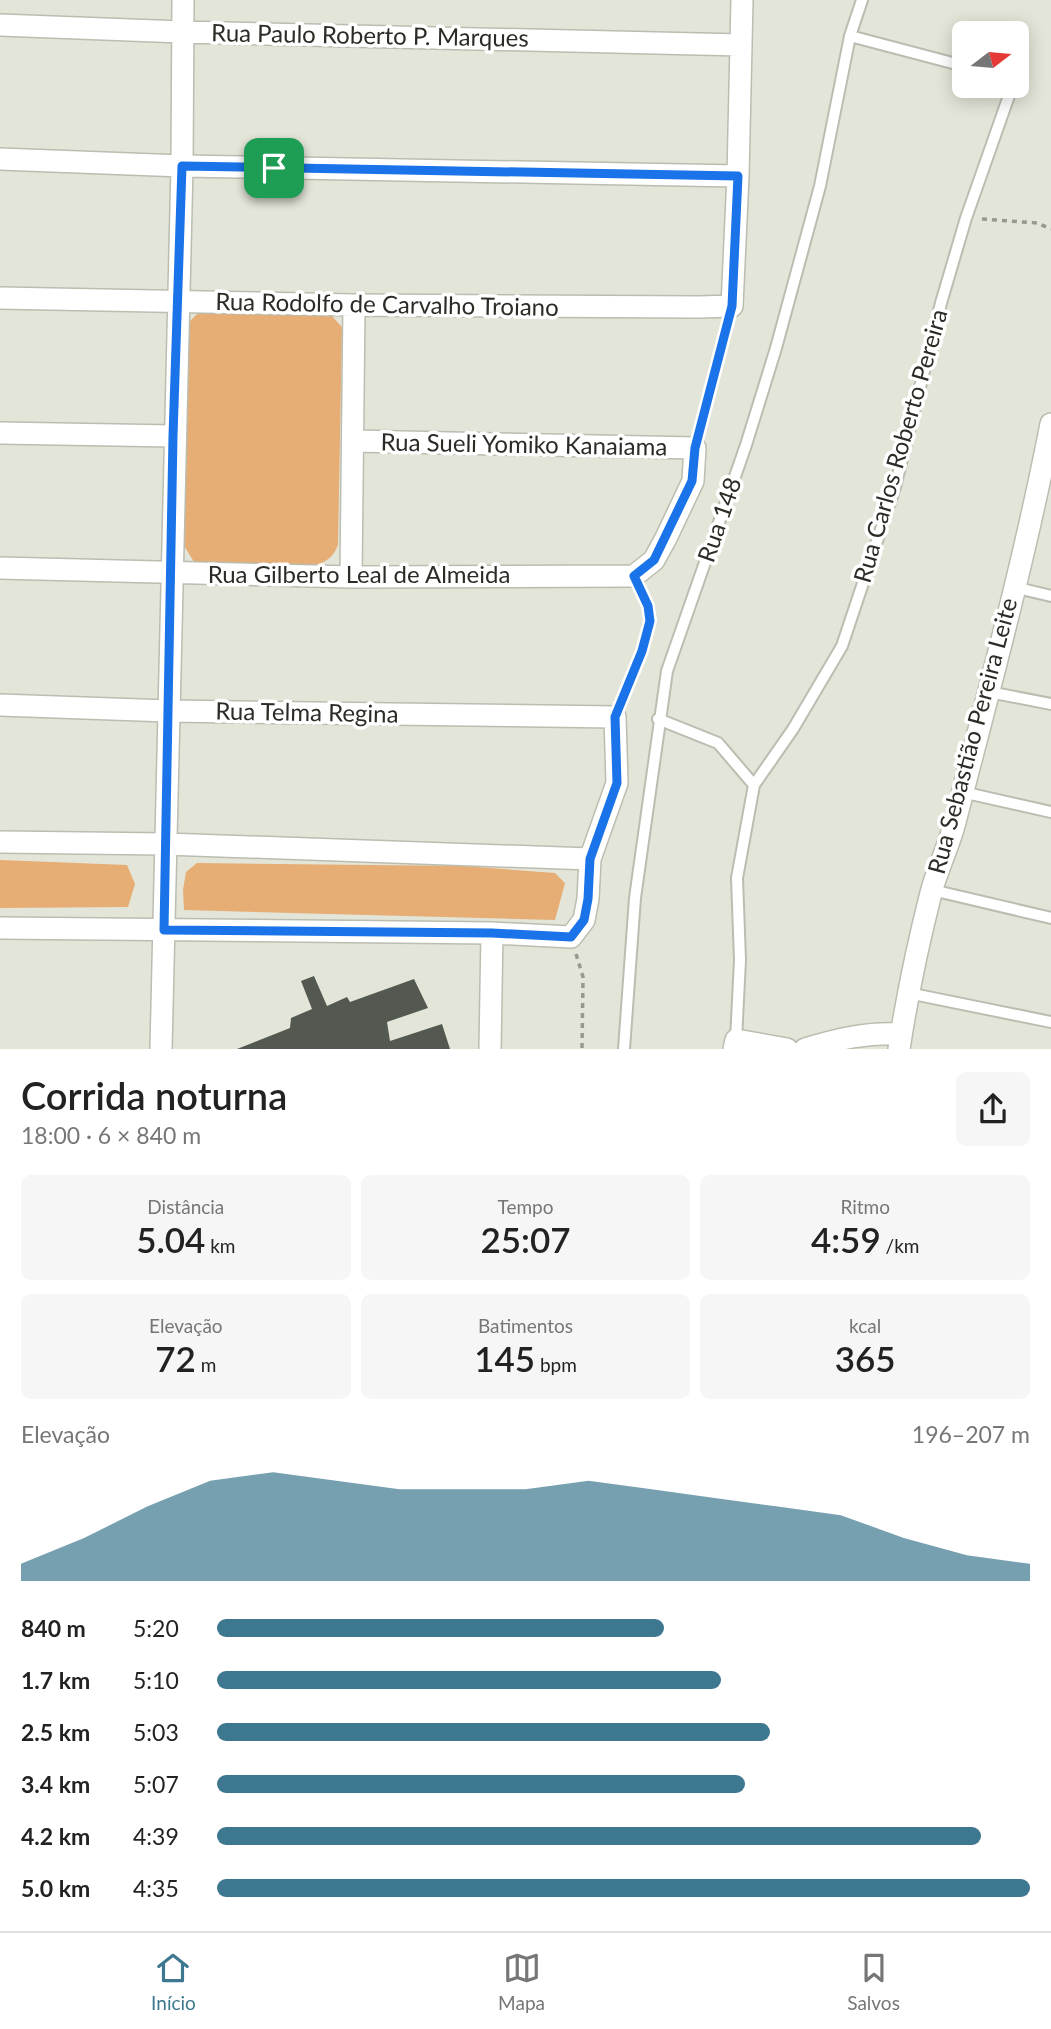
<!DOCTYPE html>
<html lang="pt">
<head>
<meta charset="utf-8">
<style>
  body { margin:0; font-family:Lato,sans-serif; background:#f6f6f6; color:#222; height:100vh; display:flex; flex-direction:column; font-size:26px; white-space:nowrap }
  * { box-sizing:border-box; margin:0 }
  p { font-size:23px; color:#767676 }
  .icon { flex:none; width:38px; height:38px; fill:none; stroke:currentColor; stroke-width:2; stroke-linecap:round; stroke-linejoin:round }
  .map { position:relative; height:1049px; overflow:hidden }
  .sheet { display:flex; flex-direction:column; background:#fff; flex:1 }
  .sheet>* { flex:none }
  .needle { width:46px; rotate:74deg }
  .tools { position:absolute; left:952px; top:21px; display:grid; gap:14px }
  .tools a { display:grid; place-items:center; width:77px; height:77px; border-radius:10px; background:#fff; box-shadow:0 4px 18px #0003; font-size:35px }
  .pin { position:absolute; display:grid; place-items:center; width:60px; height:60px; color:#fff; margin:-30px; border-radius:14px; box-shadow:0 4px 10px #0006 }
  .round { display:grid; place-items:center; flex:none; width:74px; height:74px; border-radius:10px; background:#f6f6f6 }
  .overview { display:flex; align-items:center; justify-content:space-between; height:119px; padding:0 21px }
  h1 { font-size:38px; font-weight:600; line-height:52px }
  .figures { display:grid; grid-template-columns:repeat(3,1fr); gap:10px; height:119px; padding:7px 21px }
  .figures div { display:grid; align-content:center; border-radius:10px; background:#f6f6f6; text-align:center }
  .figures b { font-size:35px; font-weight:600 }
  .figures small { font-size:19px; font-weight:400 }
  .figures p { font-size:19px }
  .chart { height:196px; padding:14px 21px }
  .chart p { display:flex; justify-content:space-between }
  .chart svg { width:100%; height:126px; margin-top:7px; fill:#3d7890; opacity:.7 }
  ul { padding:0 21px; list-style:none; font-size:23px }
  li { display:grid; grid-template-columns:112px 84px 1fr; align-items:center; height:52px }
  li i { height:18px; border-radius:9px; background:#3d7890 }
  .dock { display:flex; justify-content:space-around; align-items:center; height:98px; border-top:2px solid #e0e0e0; background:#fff; font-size:19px; color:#767676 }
  .dock a { display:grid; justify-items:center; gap:4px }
  .dock .on { color:#3d7890 }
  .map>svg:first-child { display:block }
</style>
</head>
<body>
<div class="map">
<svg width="1051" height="1049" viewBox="0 0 1051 1049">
  <rect width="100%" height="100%" fill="#e3e5d8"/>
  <path fill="#e6ad74" d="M202,312l129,3 11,12 -4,218c-4,11 -10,16 -22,20l-122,-3 -11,-18 4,-220 9,-9z
    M0,860l127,5 8,19 -7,23 -128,1z
    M197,863l266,3 92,7 10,10 -10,37 -371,-10 -1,-20 3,-18z"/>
  <path fill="#535950" d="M314,976l13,30 20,-9 3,5 64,-23 14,29 -41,14 3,19 52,-17 8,25h-213l53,-21 1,-10 21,-9 -11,-28z"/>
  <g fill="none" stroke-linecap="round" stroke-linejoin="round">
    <defs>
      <path id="service" d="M850,36l114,30
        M1013,587l38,9
        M989,692l62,12
        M658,719l60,24 36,42
        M962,792l89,20
        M932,890l119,28
        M908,993l143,29
        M736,1040l4,-80 -3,-82 17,-93 39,-56 49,-83 53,-159 46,-184 25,-85 45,-128 -2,-4
        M624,1049l11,-151 32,-227 79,-226 30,-97 44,-162 30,-150 12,-36"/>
      <path id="minor" d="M0,25l182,7 559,13
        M0,159l182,7 556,10
        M0,298l354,7 345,2 33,-1 6,-130 4,-176
        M0,433l174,3
        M0,568l351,9 283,-1 20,-16 12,-22 27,-57 2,-33 -342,-7
        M351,577l3,-272
        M0,705l168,6 447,6 2,66 -27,76 -2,40 -4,21 -13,17 -79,-4 -492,-5
        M0,842l166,2 424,15
        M161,1049l21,-883 1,-166
        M490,1049l2,-116
        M734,1049l2,-9 51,9
        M805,1049c33,-10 62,-17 96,-15
        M899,1049c8,-53 19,-105 32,-156 6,-24 18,-47 24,-71 34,-132 70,-264 96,-398"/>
    </defs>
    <use href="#service" stroke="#bbbdb0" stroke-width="14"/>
    <use href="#minor" stroke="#bbbdb0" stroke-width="24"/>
    <path stroke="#97988e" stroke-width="3.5" stroke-dasharray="5 5" stroke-linecap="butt" d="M982,219l55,4 14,6
      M700,429l27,-105
      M622,699c14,-33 37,-70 20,-105
      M576,954l7,23 -1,72"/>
    <use href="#service" stroke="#fff" stroke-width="10"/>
    <use href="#minor" stroke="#fff" stroke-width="21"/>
  </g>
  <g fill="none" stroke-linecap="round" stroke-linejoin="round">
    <defs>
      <path id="route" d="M182,166l556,10 -6,130 -37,142 -3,33 -38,79 -20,16 14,30 2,15 -8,30 -27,66 2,66 -27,76 -2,40 -4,21 -13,17 -79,-4 -328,-3 9,-494z"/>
    </defs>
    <use href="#route" stroke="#fff" stroke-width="14"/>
    <use href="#route" stroke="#1a73e8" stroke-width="9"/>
  </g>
  <g text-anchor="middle" stroke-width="7" stroke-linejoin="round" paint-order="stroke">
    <g font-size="24" fill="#2c2c27" stroke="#fff">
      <text transform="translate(370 36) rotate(1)" y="8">Rua Paulo Roberto P. Marques</text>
      <text transform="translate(387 305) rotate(1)" y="8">Rua Rodolfo de Carvalho Troiano</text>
      <text transform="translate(524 445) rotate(1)" y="8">Rua Sueli Yomiko Kanaiama</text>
      <text transform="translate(901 446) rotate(-74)" y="8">Rua Carlos Roberto Pereira</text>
      <text transform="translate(720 520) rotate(-71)" y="8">Rua 148</text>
      <text x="359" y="583">Rua Gilberto Leal de Almeida</text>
      <text transform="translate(307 713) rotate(1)" y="8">Rua Telma Regina</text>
      <text transform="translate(973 736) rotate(-75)" y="8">Rua Sebastião Pereira Leite</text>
    </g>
  </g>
</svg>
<div class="tools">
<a><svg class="needle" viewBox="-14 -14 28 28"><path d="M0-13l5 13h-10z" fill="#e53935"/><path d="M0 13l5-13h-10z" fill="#767676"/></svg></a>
</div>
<div class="pin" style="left:274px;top:168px;background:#1e9e55"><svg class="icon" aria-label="arrive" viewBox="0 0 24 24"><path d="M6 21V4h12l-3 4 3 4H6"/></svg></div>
</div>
<section class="sheet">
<div class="overview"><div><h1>Corrida noturna</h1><p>18:00 · 6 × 840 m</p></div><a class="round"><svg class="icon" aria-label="share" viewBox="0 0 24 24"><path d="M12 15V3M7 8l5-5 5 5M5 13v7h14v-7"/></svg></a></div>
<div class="figures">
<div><p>Distância</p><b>5.04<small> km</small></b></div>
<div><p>Tempo</p><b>25:07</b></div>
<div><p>Ritmo</p><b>4:59<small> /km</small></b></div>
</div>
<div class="figures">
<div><p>Elevação</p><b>72<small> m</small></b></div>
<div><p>Batimentos</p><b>145<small> bpm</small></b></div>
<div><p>kcal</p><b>365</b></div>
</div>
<div class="chart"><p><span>Elevação</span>196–207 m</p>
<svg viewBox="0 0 160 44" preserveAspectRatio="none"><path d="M0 44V38L10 29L20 18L30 9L40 6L50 9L60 12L70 12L80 12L90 9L100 12L110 15L120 18L130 21L140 29L150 35L160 38V44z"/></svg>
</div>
<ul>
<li><b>840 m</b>5:20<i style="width:55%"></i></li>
<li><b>1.7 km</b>5:10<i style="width:62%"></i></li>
<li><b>2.5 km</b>5:03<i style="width:68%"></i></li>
<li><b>3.4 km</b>5:07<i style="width:65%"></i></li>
<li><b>4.2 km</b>4:39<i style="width:94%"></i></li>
<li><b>5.0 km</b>4:35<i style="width:100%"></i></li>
</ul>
</section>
<nav class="dock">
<a class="on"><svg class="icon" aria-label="home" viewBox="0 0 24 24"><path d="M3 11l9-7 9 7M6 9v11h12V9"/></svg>Início</a>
<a><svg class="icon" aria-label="map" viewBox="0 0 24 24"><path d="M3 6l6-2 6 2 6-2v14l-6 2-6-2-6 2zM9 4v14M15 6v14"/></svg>Mapa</a>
<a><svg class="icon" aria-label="saved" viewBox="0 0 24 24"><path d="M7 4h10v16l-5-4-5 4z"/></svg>Salvos</a>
</nav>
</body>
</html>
